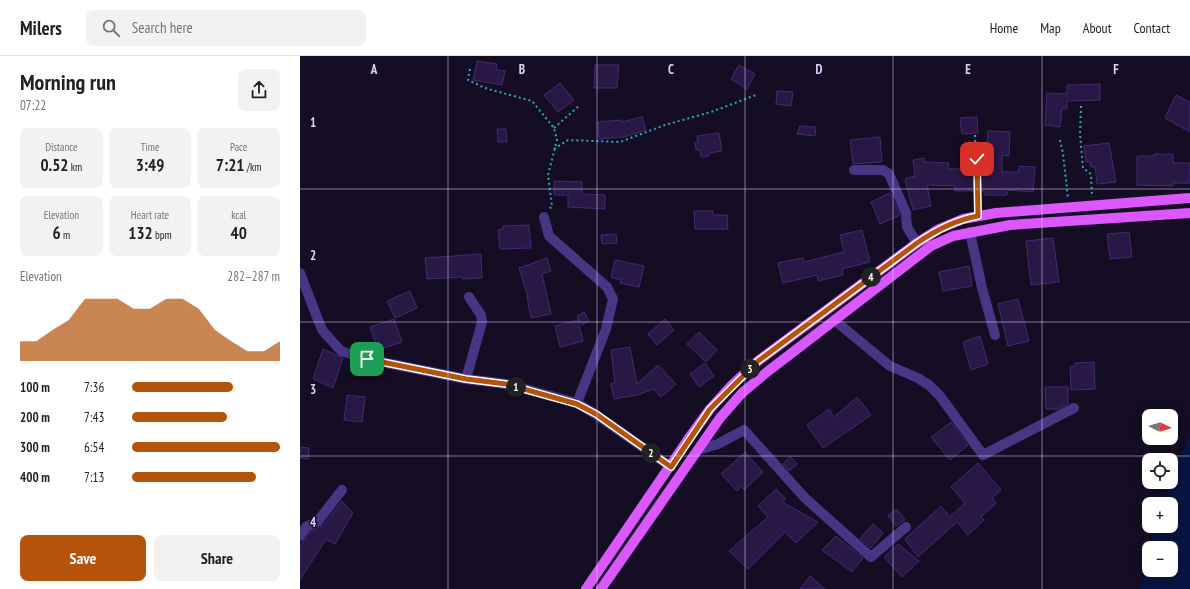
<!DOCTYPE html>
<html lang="en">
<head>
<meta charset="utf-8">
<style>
  body { margin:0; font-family:"PT Sans Narrow",sans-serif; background:#f2f2f2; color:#202124; height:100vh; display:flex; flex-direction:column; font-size:15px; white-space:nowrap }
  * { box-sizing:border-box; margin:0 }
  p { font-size:13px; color:#757577 }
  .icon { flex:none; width:22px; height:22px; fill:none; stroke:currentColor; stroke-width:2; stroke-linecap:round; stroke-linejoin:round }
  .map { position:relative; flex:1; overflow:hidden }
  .sheet { display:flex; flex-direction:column; background:#fff; width:300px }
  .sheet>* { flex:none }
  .needle { width:26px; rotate:95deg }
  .controls { position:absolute; left:842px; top:353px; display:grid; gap:8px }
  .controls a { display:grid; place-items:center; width:36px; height:36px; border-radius:8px; background:#fff; box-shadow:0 2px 10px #0003; font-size:20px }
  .pin { position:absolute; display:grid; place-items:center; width:34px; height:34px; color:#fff; margin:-17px; border-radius:8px; box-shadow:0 2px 6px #0006 }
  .km { position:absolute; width:20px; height:20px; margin:-10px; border-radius:50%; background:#222; color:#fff; font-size:11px; line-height:20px; text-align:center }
  .round { display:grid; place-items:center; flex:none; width:42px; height:42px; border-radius:8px; background:#f2f2f2 }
  .overview { display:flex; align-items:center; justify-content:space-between; height:68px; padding:0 20px }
  h1 { font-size:22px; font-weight:800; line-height:30px }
  .figures { display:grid; grid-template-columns:repeat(3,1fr); gap:6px; height:68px; padding:4px 20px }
  .figures div { display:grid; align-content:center; border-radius:8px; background:#f2f2f2; text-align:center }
  .figures b { font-size:17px; font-weight:800 }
  .figures small { font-size:11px; font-weight:400 }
  .figures p { font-size:11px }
  .chart { height:112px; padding:8px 20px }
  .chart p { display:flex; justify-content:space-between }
  .chart svg { width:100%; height:72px; margin-top:4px; fill:#b45309; opacity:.7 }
  .primary-button { display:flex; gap:8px; margin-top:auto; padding:8px 20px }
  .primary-button a { flex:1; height:46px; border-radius:8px; background:#b45309; color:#fff; font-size:16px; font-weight:800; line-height:46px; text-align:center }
  .primary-button a+a { background:#f2f2f2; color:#202124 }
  ul { padding:0 20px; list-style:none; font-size:13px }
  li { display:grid; grid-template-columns:64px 48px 1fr; align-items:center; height:30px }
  li i { height:10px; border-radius:5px; background:#b45309 }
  header { display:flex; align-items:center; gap:24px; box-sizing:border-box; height:56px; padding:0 20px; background:#fff; border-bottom:1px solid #e0e0e0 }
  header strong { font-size:19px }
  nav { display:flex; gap:22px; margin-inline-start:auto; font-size:14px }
  .search { width:280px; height:36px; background:#f2f2f2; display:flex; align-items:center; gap:10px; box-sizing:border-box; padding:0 14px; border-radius:8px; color:#757577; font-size:15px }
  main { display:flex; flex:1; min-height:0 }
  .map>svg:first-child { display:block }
</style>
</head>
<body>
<header>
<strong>Milers</strong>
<div class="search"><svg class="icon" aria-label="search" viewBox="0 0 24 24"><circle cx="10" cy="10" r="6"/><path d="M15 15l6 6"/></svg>Search here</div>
<nav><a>Home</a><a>Map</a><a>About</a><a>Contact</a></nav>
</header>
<main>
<section class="sheet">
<div class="overview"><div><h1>Morning run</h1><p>07:22</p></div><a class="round"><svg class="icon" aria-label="share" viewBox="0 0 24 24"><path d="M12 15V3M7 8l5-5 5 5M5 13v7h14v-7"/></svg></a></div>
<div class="figures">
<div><p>Distance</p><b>0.52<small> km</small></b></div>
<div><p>Time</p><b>3:49</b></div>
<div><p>Pace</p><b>7:21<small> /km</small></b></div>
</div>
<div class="figures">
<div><p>Elevation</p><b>6<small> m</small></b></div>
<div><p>Heart rate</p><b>132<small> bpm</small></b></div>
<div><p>kcal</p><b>40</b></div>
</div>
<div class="chart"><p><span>Elevation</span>282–287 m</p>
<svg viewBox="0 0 160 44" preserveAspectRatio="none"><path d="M0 44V32L10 32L20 25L30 19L40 6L50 6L60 6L70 12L80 12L90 6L100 6L110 12L120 25L130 32L140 38L150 38L160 32V44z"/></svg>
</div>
<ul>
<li><b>100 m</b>7:36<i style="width:68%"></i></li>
<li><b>200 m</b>7:43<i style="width:64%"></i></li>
<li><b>300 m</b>6:54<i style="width:100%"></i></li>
<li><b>400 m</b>7:13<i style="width:84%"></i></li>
</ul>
<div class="primary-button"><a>Save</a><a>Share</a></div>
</section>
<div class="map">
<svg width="890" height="533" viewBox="0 0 890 533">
  <rect width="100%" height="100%" fill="#150d24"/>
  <path fill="#081442" d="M890,376v157h-50l9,-35v16h22v-22h-20l5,-22h15v-22h-9z"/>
  <path fill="#291845" stroke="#432a72" d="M177,5l20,3 -1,6 9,1 -3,14 -29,-5z
    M295,9h24l-2,23h-23z
    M439,9l16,9 -8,15 -16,-10z
    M260,27l14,17 -16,12 -14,-17z
    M800,28v16l-33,1v8h-5l-2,18 -15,-2 2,-32 20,1v-9z
    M477,35l16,1 -2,14 -15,-2z
    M876,39l14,7v30l-25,-14z
    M342,61l4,13 -22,7 -25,2 -1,-17 24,-2v2z
    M677,61l1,16 -16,1 -2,-16z
    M500,70l16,1 -1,9 -18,-2z
    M197,73h9l1,13h-9z
    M688,75l22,1 -1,24 -7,-1v17h17v-6l16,1 -2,25 -25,-2 -1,5h-23v-4h-29v-5l-28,-1 4,21 -18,4 -8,-31 10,-3 -2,-16 11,-2v4l25,1 -1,6h37z
    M419,77l3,18 -13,2v3l-8,1 -1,-7h-4l-1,-7 3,-1 -1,-6z
    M580,81l2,25 -29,2 -3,-24z
    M809,87l7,39 -19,2 -2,-17h-4l-1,-5h-4l-2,-16z
    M854,98h19v9h17v20h-17v3l-36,-1v-29h17z
    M254,125l28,1v12l23,1v14l-37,-2v-12h-14z
    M590,137l10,22 -20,9 -9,-22z
    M394,155h19v4h14l1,14h-33z
    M229,169l2,23 -31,1 -2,-19 6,-1 -1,-3z
    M562,174l8,32 -28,7 1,6 -25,6 -1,-6 -34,8 -5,-20 25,-5 1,4 40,-10 -4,-17z
    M829,176l3,25 -22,2 -3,-25z
    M316,178l1,9 -15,1 -1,-9z
    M753,182l6,44 -28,3 -5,-44z
    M181,198l1,24 -20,1v-2l-35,2 -2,-21z
    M247,202l4,13 -9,3 9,40 -20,4 -4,-21h1l-9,-29z
    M315,204l29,6 -5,21 -19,-4 1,-3 -10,-3z
    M669,210l3,20 -29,5 -4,-19z
    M110,235l7,17 -22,10 -8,-17z
    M718,243l11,42 -21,5 -10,-42z
    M284,256l5,9 -7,4 -5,-9z
    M94,263l8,23 -24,8 -8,-23z
    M365,263l9,11 -17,15 -9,-11z
    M278,264l5,21 -23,6 -5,-21z
    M399,276l18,18 -11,12 -19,-18z
    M680,280l8,28 -17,6 -8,-28z
    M330,291l7,37 21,-19 18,19 -15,13 -7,-8 -17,6 -23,4 -3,-15 4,-1 -4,-33z
    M23,293l20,9 -10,30 -20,-9z
    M794,306l1,27 -24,1 -1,-23 5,-1v-3z
    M405,307l9,13 -15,11 -9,-13z
    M745,331h23v17l-10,5h-12z
    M47,339l18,2 -3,25 -18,-2z
    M557,341l14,18 -48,33 -16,-23 22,-16 5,8z
    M651,366l17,23 -18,15 -19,-23z
    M0,391l9,1 -1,11 -8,-1z
    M445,396l18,20 -19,18 -3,-3 -4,4 -16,-17z
    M490,400l7,8 -8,7 -6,-7z
    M678,407l23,27 -9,8 4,5 -15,14 3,3 -16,15 -11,-13 -39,35 -13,-18 36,-33 9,11 15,-14 -14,-16z
    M476,433l10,10 -4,3 36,20 -22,21 -11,-11 -37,37 -19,-18 39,-34 -10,-11z
    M42,445l11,12 -18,31 -9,-5 -26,41v-34l10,-14 13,-7z
    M597,453l8,11 -9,6 -8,-11z
    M573,468l10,9 -12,15 -11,-9z
    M536,480l27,22 -11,14 -30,-22z
    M598,488l21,17 -17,16 -18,-20z
    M510,520l15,13h-25z"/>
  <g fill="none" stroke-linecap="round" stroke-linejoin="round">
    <path stroke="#2aabb9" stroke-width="2" stroke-dasharray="2 3" stroke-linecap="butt" d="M170,13l-2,11 17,8 47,13 22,27 3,12 -9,35 4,32 -4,2
      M781,50l-1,28 3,34 8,6 1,23
      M254,72l26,-23
      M675,79l3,72
      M760,84l3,13 5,46
      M254,93l14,-9 52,2 45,-17 46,-13 45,-17"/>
    <path stroke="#463684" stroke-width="10" d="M554,114h29l6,4 17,39 1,14 10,16
      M244,161l5,19 58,51 6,12 -7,30 -29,74
      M670,176l12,56 13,47
      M0,217l22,57 19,21 26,8 99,20 40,5 71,19 18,11 76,53
      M534,264l56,46 28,12 11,7 11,11 43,59 91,-47
      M166,323l16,-57 -1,-7 -12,-18
      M398,394l20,-6 26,-14 61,68 66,59 35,-30
      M0,480l6,-9 12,-6 24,-31"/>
    <path stroke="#db57ff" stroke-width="10" d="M286,533l103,-151 21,-29 20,-22 28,-26 159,-118 22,-14 24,-10 33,-6 194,-15
      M301,533l119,-171 22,-25 25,-21 164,-126 22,-10 57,-11 180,-12"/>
  </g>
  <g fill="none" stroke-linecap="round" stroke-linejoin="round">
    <defs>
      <path id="route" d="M67,303l99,20 40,5 71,20 19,10 75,53 39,-58 48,-48 159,-118c19,-13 38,-23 61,-27l-1,-57"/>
    </defs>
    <use href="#route" stroke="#fff" stroke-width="8"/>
    <use href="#route" stroke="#b45309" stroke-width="5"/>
  </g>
  <path fill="none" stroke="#ddd0ff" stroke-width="1" stroke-opacity="0.55" d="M148,0v533M297,0v533M445,0v533M593,0v533M742,0v533M0,133h890M0,266h890M0,400h890"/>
  <g font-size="13" text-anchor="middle" font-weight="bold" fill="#ddd0ff" stroke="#150d24" stroke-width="3" stroke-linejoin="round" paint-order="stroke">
    <text x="74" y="18">A</text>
    <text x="222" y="18">B</text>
    <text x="371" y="18">C</text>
    <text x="519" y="18">D</text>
    <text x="668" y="18">E</text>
    <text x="816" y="18">F</text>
    <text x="13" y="71">1</text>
    <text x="13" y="204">2</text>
    <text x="13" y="338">3</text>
    <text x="13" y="471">4</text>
  </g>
</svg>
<div class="controls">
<a><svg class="needle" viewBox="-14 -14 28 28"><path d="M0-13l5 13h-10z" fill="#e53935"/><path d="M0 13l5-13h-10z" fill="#757577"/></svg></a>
<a><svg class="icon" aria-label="locate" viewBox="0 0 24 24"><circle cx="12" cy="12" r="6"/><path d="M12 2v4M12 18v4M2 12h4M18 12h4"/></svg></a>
<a>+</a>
<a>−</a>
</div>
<div class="pin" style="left:67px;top:303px;background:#1e9e55"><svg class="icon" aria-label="arrive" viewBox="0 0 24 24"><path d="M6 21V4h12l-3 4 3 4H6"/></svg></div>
<div class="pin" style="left:677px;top:103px;background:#d93025"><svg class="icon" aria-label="check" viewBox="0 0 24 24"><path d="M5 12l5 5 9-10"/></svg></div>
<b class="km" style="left:216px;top:331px">1</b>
<b class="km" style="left:351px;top:397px">2</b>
<b class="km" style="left:450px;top:313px">3</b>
<b class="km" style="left:571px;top:221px">4</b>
</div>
</main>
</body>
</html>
